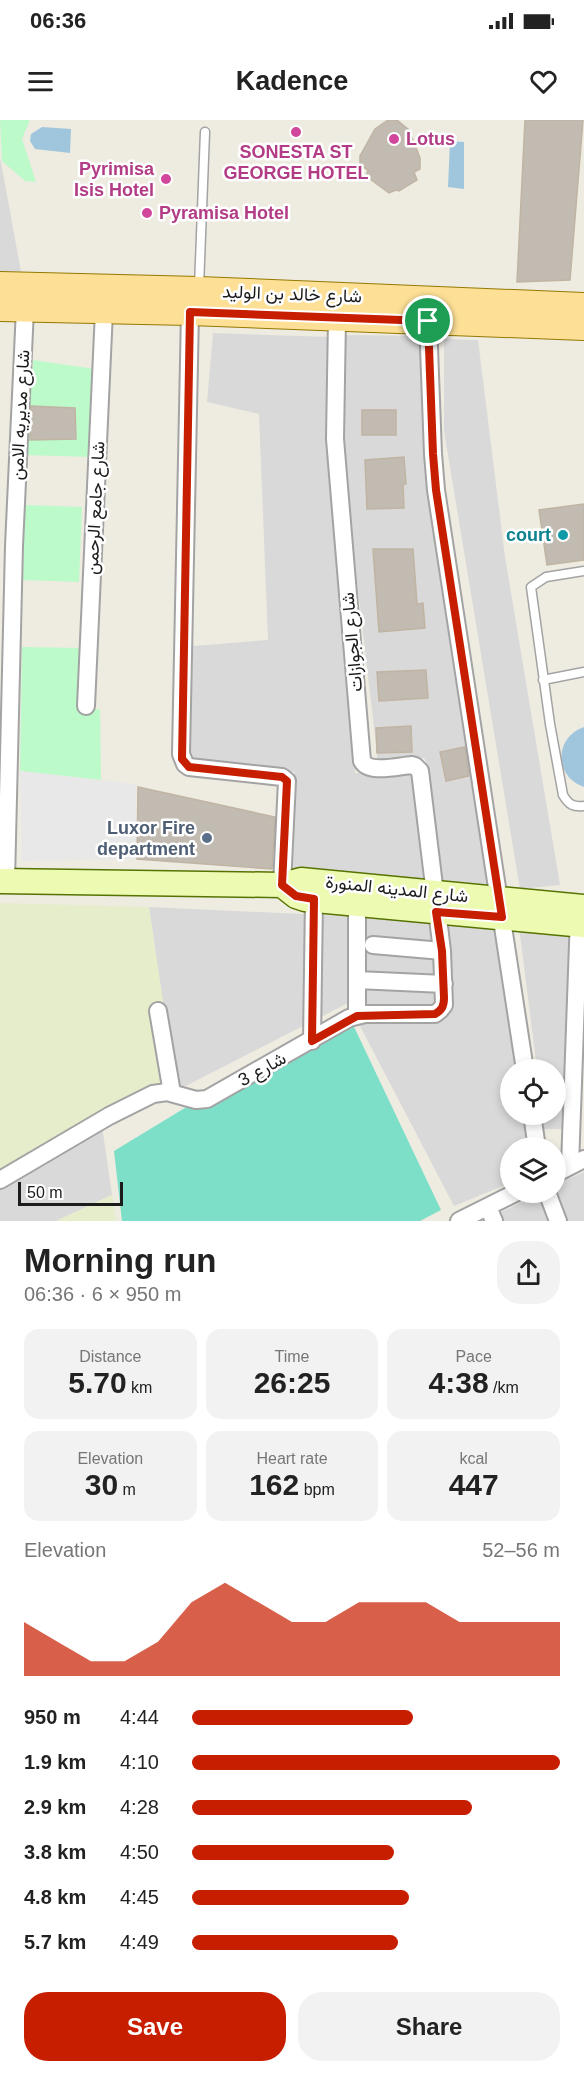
<!DOCTYPE html>
<html lang="en">
<head>
<meta charset="utf-8">
<style>
  body { margin:0; font-family:Arial,Vazirmatn,sans-serif; background:#f2f2f2; color:#222; height:100vh; display:flex; flex-direction:column; font-size:22px; white-space:nowrap }
  * { box-sizing:border-box; margin:0 }
  p { font-size:20px; color:#767676 }
  .icon { flex:none; width:33px; height:33px; fill:none; stroke:currentColor; stroke-width:2; stroke-linecap:round; stroke-linejoin:round }
  .map { position:relative; height:1101px; overflow:hidden }
  .drawer { display:flex; flex-direction:column; background:#fff; flex:1 }
  .drawer>* { flex:none }
  .tools { position:absolute; left:500px; top:939px; display:grid; gap:12px }
  .tools a { display:grid; place-items:center; width:66px; height:66px; border-radius:50%; background:#fff; box-shadow:0 3px 9px #0003; font-size:30px }
  .scale { position:absolute; left:18px; bottom:15px; width:105px; box-sizing:border-box; padding-left:6px; border:3px solid #1c1c1c; border-top:0; font-size:16px; line-height:21px; white-space:nowrap; color:#1c1c1c; -webkit-text-stroke:4px #fff; paint-order:stroke }
  .pin { position:absolute; display:grid; place-items:center; width:51px; height:51px; color:#fff; margin:-26px; border:3px solid #fff; border-radius:50%; box-shadow:0 2px 6px #0007 }
  .round { display:grid; place-items:center; flex:none; width:63px; height:63px; border-radius:24px; background:#f2f2f2 }
  .head { display:flex; align-items:center; justify-content:space-between; height:102px; padding:0 24px }
  h1 { font-size:33px; font-weight:700; line-height:45px }
  .figures { display:grid; grid-template-columns:repeat(3,1fr); gap:9px; height:102px; padding:6px 24px }
  .figures div { display:grid; align-content:center; border-radius:15px; background:#f2f2f2; text-align:center }
  .figures b { font-size:30px; font-weight:700 }
  .figures small { font-size:16px; font-weight:400 }
  .figures p { font-size:16px }
  .chart { height:168px; padding:12px 24px }
  .chart p { display:flex; justify-content:space-between }
  .chart svg { width:100%; height:108px; margin-top:6px; fill:#c81e00; opacity:.7 }
  .primary-button { display:flex; gap:12px; margin-top:auto; padding:12px 24px }
  .primary-button a { flex:1; height:69px; border-radius:24px; background:#c81e00; color:#fff; font-size:24px; font-weight:700; line-height:69px; text-align:center }
  .primary-button a+a { background:#f2f2f2; color:#222 }
  ul { padding:0 24px; list-style:none; font-size:20px }
  li { display:grid; grid-template-columns:96px 72px 1fr; align-items:center; height:45px }
  li i { height:15px; border-radius:8px; background:#c81e00 }
  .status { display:flex; justify-content:space-between; align-items:center; height:42px; padding:0 30px; background:#fff; direction:ltr }
  .status svg { height:16px; fill:currentColor }
  header { display:flex; justify-content:space-between; align-items:center; height:78px; padding:0 24px; background:#fff; font-size:27px; font-weight:700 }
  .map>svg:first-child { display:block }
</style>
</head>
<body>
<div class="status"><b>06:36</b><svg viewBox="0 0 49 12"><path d="M0 12V9h3v3zM5 12V6h3v6zM10 12V3h3v9zM15 12V0h3v12zM26 1h20v11H26zM47 4h2v5h-2z"/></svg></div>
<header><svg class="icon" aria-label="menu" viewBox="0 0 24 24"><path d="M4 6h16M4 12h16M4 18h16"/></svg>Kadence<svg class="icon" aria-label="heart" viewBox="0 0 24 24"><path d="M12 20l-8-8c-3-5 5-10 8-4 3-6 11-1 8 4z"/></svg></header>
<div class="map">
<svg width="584" height="1101" viewBox="0 0 584 1101">
  <rect width="100%" height="100%" fill="#eeebe1"/>
  <path fill="#dad9d9" d="M0,37l22,120 -22,-1z
    M213,213l118,4 -1,108 25,328 60,-1 14,110 -141,-14 7,-96 -105,-12 3,-114 75,-6 -9,-226 -52,-12z
    M345,215l79,1 68,551 -54,-2 -10,-119 -4,-8 -47,2v-7l-36,-309z
    M444,219l34,1 27,217 55,328 -40,4 -76,-458z
    M149,787l346,16 21,146 -6,1v44l13,1 5,32 -18,1v35l-56,23 -106,-203 -172,88z
    M519,807l54,4 -5,198h-24l-2,-14 13,-1v-44l-18,-1z
    M102,1006l10,69 -56,26h-56v-36z
    M584,1052v49h-84l-3,-7 43,-21 15,-1v-7z"/>
  <path fill="#e6edcb" d="M0,783l149,4 27,184 -176,80z
    M112,1075l4,26h-60z"/>
  <path fill="#bcfaca" fill-rule="evenodd" d="M0,0h30l-8,19 14,43 -11,-1 -23,-20z
    M33,240l62,9 -4,88 -65,-2zM30,286l45,2 1,30 -46,2z
    M25,385l57,2 -3,75 -56,-2z
    M22,527l60,1 -1,61h19l1,71 -81,-9z"/>
  <path fill="#7ddfc8" d="M346,890l95,200 -21,11h-298l-8,-70z"/>
  <path fill="#e8e8e8" d="M20,651l116,13 1,75 -115,2z"/>
  <path fill="#a0c6dd" d="M42,7l29,2 -1,24 -35,-4 -5,-8 1,-7z
    M450,21l14,1v47l-16,-2z
    M584,607v60c-30,-10 -30,-50 0,-60z"/>
  <path fill="#c2bbb1" stroke="#c0b4a3" stroke-width="1.5" d="M388,0h9l12,10 11,28v11l-6,3 3,8 -18,11 -3,-1 -7,3 -23,-17 2,-6 -8,-5v-9l15,-27z
    M525,0h58l-13,160 -53,2z
    M31,286l44,2 1,31 -46,1z
    M362,290h34v25h-34z
    M404,337l2,27h-3l1,24 -37,1 -2,-49z
    M584,384v56l-37,5 -8,-55z
    M373,429h40l4,55 6,-1 2,25 -46,4z
    M426,550l2,28 -49,3 -2,-29z
    M411,606l1,26 -35,1 -1,-25z
    M465,627l4,29 -23,5 -6,-29z
    M138,667l137,30 -3,52 -135,-10z"/>
  <g fill="none" stroke-linecap="round" stroke-linejoin="round">
    <defs>
      <path id="service" d="M199,167l6,-155
        M584,451l-38,6 -15,10 19,137 13,71c6,10 10,12 21,11
        M543,560l41,-8"/>
      <path id="minor" d="M190,192l-9,442 4,10 4,3 93,10 5,4 -5,104
        M428,201l5,133 3,36 89,580
        M86,586l18,-395
        M6,761l8,-335 11,-237
        M357,783v113
        M373,825l69,6
        M357,860l87,4
        M158,891l14,82
        M312,921l2,-142
        M532,994l5,34
        M570,1046l9,-250
        M555,1054l29,-15
        M0,1060l109,-64 44,-22 14,-2 29,8 11,-1 142,-81 16,-4h70l5,-4 4,-5 -2,-54 -22,-180 -5,-5 -3,-1c-14,1 -43,9 -50,-4l-27,-322 2,-121
        M547,1072l11,29
        M488,1087l6,14
        M459,1101l58,-29"/>
      <path id="secondary" d="M0,761l282,4 19,-5 283,27
        M282,765l14,11 9,3 279,26"/>
      <path id="primary" d="M0,165l199,5 385,16
        M0,188l190,4 394,15"/>
    </defs>
    <use href="#service" stroke="#a3a3a3" stroke-width="11"/>
    <use href="#minor" stroke="#a3a3a3" stroke-width="20"/>
    <use href="#secondary" stroke="#567302" stroke-width="27"/>
    <use href="#primary" stroke="#947900" stroke-width="28"/>
    <use href="#service" stroke="#fff" stroke-width="8"/>
    <use href="#minor" stroke="#fff" stroke-width="16"/>
    <use href="#secondary" stroke="#ecfab2" stroke-width="24"/>
    <use href="#primary" stroke="#fde096" stroke-width="26"/>
  </g>
  <g fill="none" stroke-linecap="round" stroke-linejoin="round">
    <defs>
      <path id="route" d="M190,192l238,9 5,133 3,36 66,427 -66,-5 6,39 2,47c0,8 -2,12 -9,16l-78,2 -45,25 2,-142 -18,-3 -14,-11 5,-104 -5,-4 -93,-10 -7,-8z"/>
    </defs>
    <use href="#route" stroke="#fff" stroke-width="12"/>
    <use href="#route" stroke="#c81e00" stroke-width="8"/>
  </g>
  <g fill="#d1479c" stroke="#fff" stroke-width="2">
    <circle cx="296" cy="12" r="6"/>
    <circle cx="394" cy="19" r="6"/>
    <circle cx="166" cy="59" r="6"/>
    <circle cx="147" cy="93" r="6"/>
  </g>
  <circle fill="#0f9aa8" stroke="#fff" stroke-width="2" cx="563" cy="415" r="6"/>
  <circle fill="#5c6f8a" stroke="#fff" stroke-width="2" cx="207" cy="718" r="6"/>
  <g text-anchor="middle" stroke-width="5" stroke-linejoin="round" paint-order="stroke">
    <g font-size="18" font-weight="bold" fill="#b23c85" stroke="#fff" text-anchor="start">
      <text x="406" y="25">Lotus</text>
      <text x="296" y="38" text-anchor="middle">SONESTA ST<tspan x="296" dy="21">GEORGE HOTEL</tspan></text>
      <text x="154" y="55" text-anchor="end">Pyrimisa<tspan x="154" dy="21">Isis Hotel</tspan></text>
      <text x="159" y="99">Pyramisa Hotel</text>
    </g>
    <g font-size="18" fill="#1c1c1c" stroke="#fff">
      <text transform="translate(292 174) rotate(2)" y="6">شارع خالد بن الوليد</text>
      <text transform="translate(20 295) rotate(-87)" y="6">شارع مديريه الامن</text>
      <text transform="translate(95 388) rotate(-87)" y="6">شارع جامع الرحمن</text>
      <text transform="translate(352 522) rotate(-95)" y="6">شارع الجوازات</text>
      <text transform="translate(397 769) rotate(6)" y="6">شارع المدينه المنورة</text>
      <text transform="translate(262 949) rotate(-29)" y="6">شارع 3</text>
    </g>
    <g font-size="18" font-weight="bold" fill="#0d838f" stroke="#fff" text-anchor="end">
      <text x="551" y="421">court</text>
    </g>
    <g font-size="18" font-weight="bold" fill="#4e5e75" stroke="#fff" text-anchor="end">
      <text x="195" y="714">Luxor Fire<tspan x="195" dy="21">department</tspan></text>
    </g>
  </g>
</svg>
<div class="tools">
<a><svg class="icon" aria-label="locate" viewBox="0 0 24 24"><circle cx="12" cy="12" r="6"/><path d="M12 2v4M12 18v4M2 12h4M18 12h4"/></svg></a>
<a><svg class="icon" aria-label="layers" viewBox="0 0 24 24"><path d="M12 4l9 5-9 5-9-5zM3 14l9 5 9-5"/></svg></a>
</div>
<div class="scale">50 m</div>
<div class="pin" style="left:428px;top:201px;background:#1e9e55"><svg class="icon" aria-label="arrive" viewBox="0 0 24 24"><path d="M6 21V4h12l-3 4 3 4H6"/></svg></div>
</div>
<section class="drawer">
<div class="head"><div><h1>Morning run</h1><p>06:36 · 6 × 950 m</p></div><a class="round"><svg class="icon" aria-label="share" viewBox="0 0 24 24"><path d="M12 15V3M7 8l5-5 5 5M5 13v7h14v-7"/></svg></a></div>
<div class="figures">
<div><p>Distance</p><b>5.70<small> km</small></b></div>
<div><p>Time</p><b>26:25</b></div>
<div><p>Pace</p><b>4:38<small> /km</small></b></div>
</div>
<div class="figures">
<div><p>Elevation</p><b>30<small> m</small></b></div>
<div><p>Heart rate</p><b>162<small> bpm</small></b></div>
<div><p>kcal</p><b>447</b></div>
</div>
<div class="chart"><p><span>Elevation</span>52–56 m</p>
<svg viewBox="0 0 160 44" preserveAspectRatio="none"><path d="M0 44V22L10 30L20 38L30 38L40 30L50 14L60 6L70 14L80 22L90 22L100 14L110 14L120 14L130 22L140 22L150 22L160 22V44z"/></svg>
</div>
<ul>
<li><b>950 m</b>4:44<i style="width:60%"></i></li>
<li><b>1.9 km</b>4:10<i style="width:100%"></i></li>
<li><b>2.9 km</b>4:28<i style="width:76%"></i></li>
<li><b>3.8 km</b>4:50<i style="width:55%"></i></li>
<li><b>4.8 km</b>4:45<i style="width:59%"></i></li>
<li><b>5.7 km</b>4:49<i style="width:56%"></i></li>
</ul>
<div class="primary-button"><a>Save</a><a>Share</a></div>
</section>
</body>
</html>
